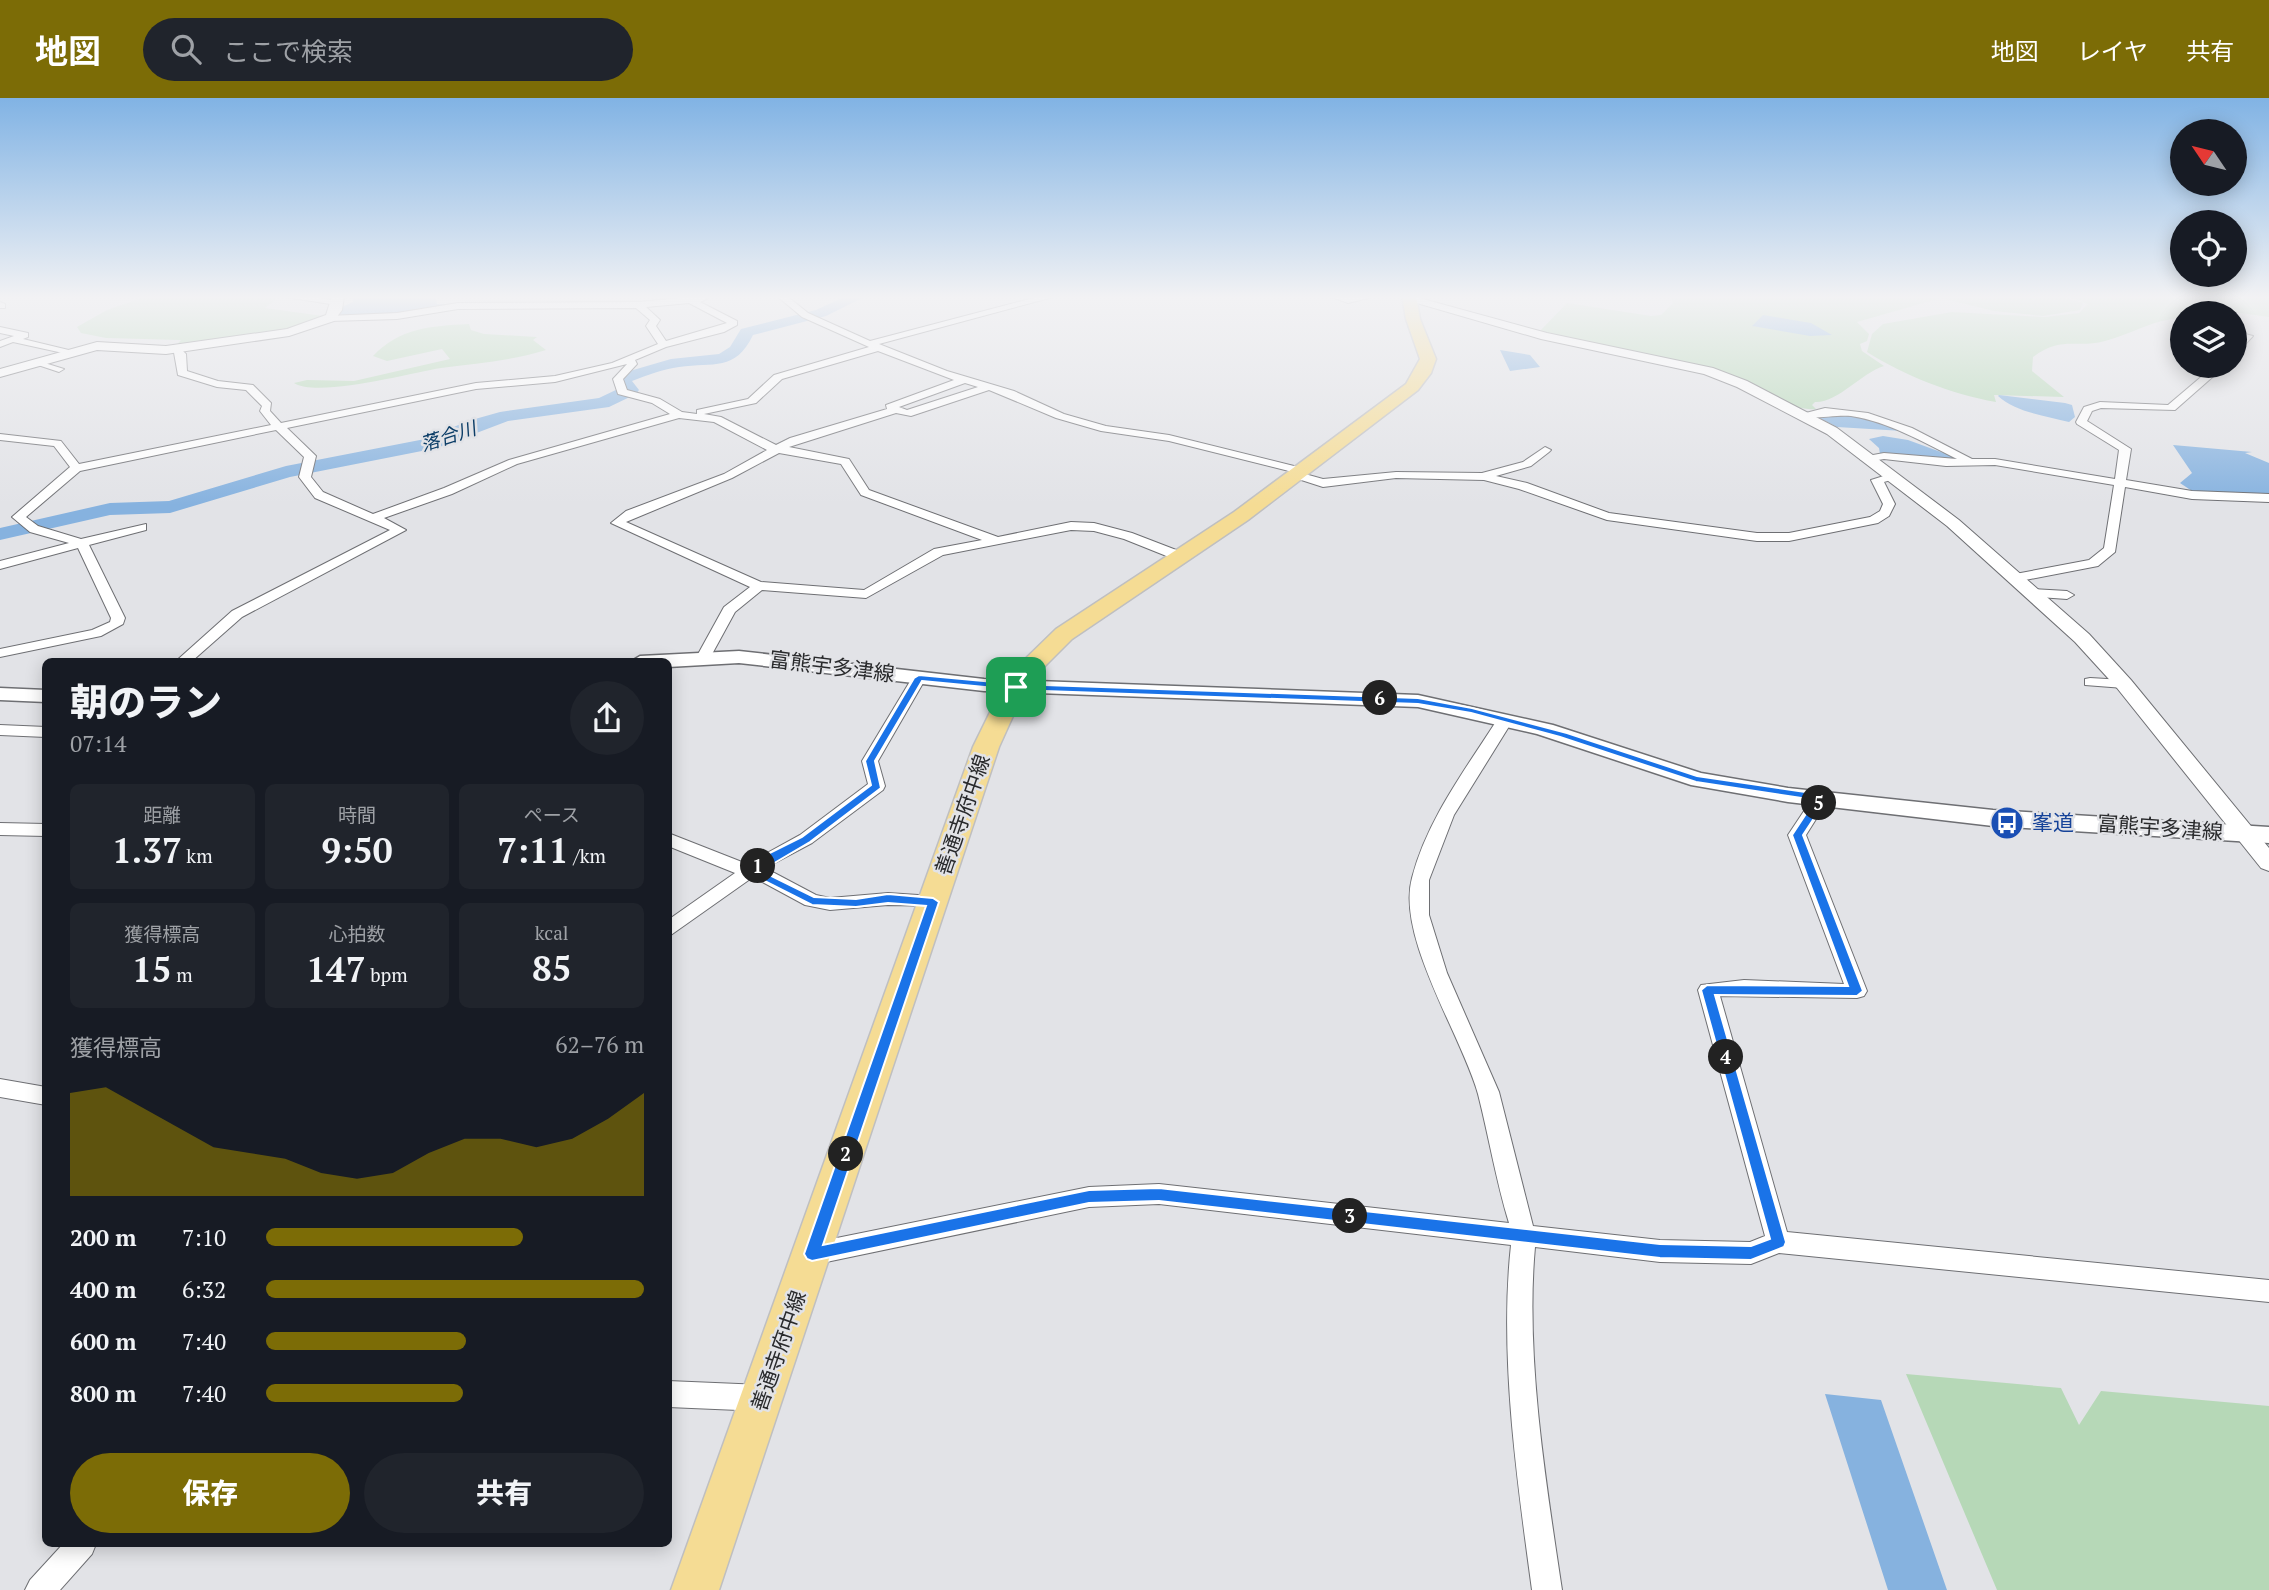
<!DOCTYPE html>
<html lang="ja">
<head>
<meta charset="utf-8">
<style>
  body { margin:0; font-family:"PT Serif","Noto Sans JP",serif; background:#20242c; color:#f1f3f6; height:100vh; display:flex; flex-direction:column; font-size:26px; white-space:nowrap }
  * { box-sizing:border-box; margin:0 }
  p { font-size:23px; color:#9ea1a6 }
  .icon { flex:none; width:38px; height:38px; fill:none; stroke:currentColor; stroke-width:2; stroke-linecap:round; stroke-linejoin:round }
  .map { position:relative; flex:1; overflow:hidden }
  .panel { position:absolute; left:42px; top:560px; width:630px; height:889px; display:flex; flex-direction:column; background:#171b24; border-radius:10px; box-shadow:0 4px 18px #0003 }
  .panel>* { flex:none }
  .needle { width:46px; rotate:305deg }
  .tools { position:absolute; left:2170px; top:21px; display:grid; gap:14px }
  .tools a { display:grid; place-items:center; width:77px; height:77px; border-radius:50%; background:#171b24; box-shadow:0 4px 18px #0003; font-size:35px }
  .pin { position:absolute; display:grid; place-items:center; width:60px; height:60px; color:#fff; margin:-30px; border-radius:14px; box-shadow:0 4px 10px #0006 }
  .km { position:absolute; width:35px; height:35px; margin:-18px; border-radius:50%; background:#222; color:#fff; font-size:19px; line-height:35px; text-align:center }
  .round { display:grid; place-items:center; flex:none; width:74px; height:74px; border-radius:37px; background:#20242c }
  .overview { display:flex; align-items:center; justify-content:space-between; height:119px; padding:0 28px }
  h1 { font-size:38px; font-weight:800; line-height:52px }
  .stats { display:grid; grid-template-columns:repeat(3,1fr); gap:10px; height:119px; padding:7px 28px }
  .stats div { display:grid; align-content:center; border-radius:10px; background:#20242c; text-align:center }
  .stats b { font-size:35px; font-weight:800 }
  .stats small { font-size:19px; font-weight:400 }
  .stats p { font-size:19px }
  .chart { height:196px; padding:14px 28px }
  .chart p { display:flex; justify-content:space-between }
  .chart svg { width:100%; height:126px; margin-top:7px; fill:#7c6c06; opacity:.7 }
  .action { display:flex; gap:14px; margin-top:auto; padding:14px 28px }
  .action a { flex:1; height:80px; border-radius:42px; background:#7c6c06; color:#fff; font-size:28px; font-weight:800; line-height:80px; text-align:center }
  .action a+a { background:#20242c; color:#f1f3f6 }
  ul { padding:0 28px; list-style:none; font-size:23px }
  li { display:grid; grid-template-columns:112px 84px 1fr; align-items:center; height:52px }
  li i { height:18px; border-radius:9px; background:#7c6c06 }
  header { display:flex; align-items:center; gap:42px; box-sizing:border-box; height:98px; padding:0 35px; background:#7c6c06; color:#fff }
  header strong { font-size:33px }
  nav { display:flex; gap:38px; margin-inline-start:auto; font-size:24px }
  .search { width:490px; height:63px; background:#20242c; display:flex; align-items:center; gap:18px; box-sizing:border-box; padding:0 24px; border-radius:38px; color:#9ea1a6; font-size:26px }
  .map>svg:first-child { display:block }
</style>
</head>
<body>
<header>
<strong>地図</strong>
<div class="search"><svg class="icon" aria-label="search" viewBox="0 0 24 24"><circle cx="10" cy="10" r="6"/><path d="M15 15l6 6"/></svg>ここで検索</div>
<nav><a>地図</a><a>レイヤ</a><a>共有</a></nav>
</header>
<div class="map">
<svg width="2269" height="1492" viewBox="0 0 2269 1492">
  <rect width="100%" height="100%" fill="#e2e3e7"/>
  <path fill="#b6d8b7" d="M147,198h128l3,1 -13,11 58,8 -20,11 -128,20 6,-7 -75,-2 -25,-5 -4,-6 30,-17z
    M1671,198h386l26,7 -3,7 -37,6 -49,-5 -53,-13 -84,24 12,12 -2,7 -7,3 2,7 22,15c-23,7 -46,37 -69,36l-3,3 4,4c-23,3 -61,-23 -84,-31 -62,-24 -129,-26 -192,-47l27,-28 84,13 10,-1 12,-12z
    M2067,198h202v21l-42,-6 -45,2v5c-28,1 -50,16 -77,23 -29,8 -43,-6 -72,16l-1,14 32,26 -70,-2 2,7c-45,-8 -91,-26 -129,-50l5,-18 11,-10 69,-12 93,5 34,-4 9,-9z
    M469,226l2,6 13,4 53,3 -4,3 13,10c-36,11 -68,13 -105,18 -31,5 -123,30 -147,15l13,-3 47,1 96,-22 -8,-10 -55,12 -14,-5c27,-28 57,-30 96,-32z
    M1906,1276l155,14 18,37 22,-34 168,15v184h-272z"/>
  <path fill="#86b2df" d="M352,198h83l2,8h15l-34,8 -80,3 6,-9 9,-4z
    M1763,217l48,8 21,12 -22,1 -58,-10z
    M1500,252l30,5 10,12 -30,4z
    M1999,297l66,8 7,2 3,12 -6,5c-23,-6 -54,-10 -71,-26z
    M1843,317l34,4 26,12 -66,-4 -21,-11z
    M1883,338l25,4 52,19h-44l-36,-5 -1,-6 -10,-9z
    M2173,347l79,7 -7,1 24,10v33l-74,-3 -15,-10 12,-10z
    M1825,1296l56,6 66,190h-59z"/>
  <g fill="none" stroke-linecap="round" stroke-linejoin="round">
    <path fill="#86b2df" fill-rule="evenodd" d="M846,198h20l-40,20 -73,19c-18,37 -39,27 -74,32 -16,2 -31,8 -47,14l7,9 -3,4 -27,13 -101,14 -71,27 -147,29 -120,36 -60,2 -110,25v-12l110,-25 59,-2 117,-35 139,-27 43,-18 32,-9 99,-14 21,-10 -7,-9 3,-4 55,-16 48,-5 11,-7 11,-18 75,-19z"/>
    <defs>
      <path id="minor" d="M279,198h32l30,6 -4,3z
        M777,198h10l21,17 62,28 171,-45h16l-178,48 68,27 67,20 50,23 42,12 63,9 137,34 2,2 -3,3 18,5 73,-7 86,1 41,-11 22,-15 6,3 -2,2 -18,14 -35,10 31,7 82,30 148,20h32l81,-16 10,-6 3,-7 -12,-24 19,-6 6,3 -2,2 -10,3 11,22 -6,12 -11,7 -89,18h-32l-150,-21 -88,-31 -35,-9 -88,-2 -73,9 -31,-10 -2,-2 3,-3 -124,-31 -68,-10 -45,-13 -67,-28 -78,26 -15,-3 -107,34 60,12 20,31 129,47 73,-15 23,1 38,10 52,20v6h-10l-50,-20 -30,-8 -23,-1 -128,25 -77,43 -104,-8 -27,22 -24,44 -7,4 -7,-4 27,-49 26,-20 -139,-64 15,-12 98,-37 43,-24 -53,-28 -35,-4 -162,46 -65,30 -68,24 22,12 -164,87 -51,45h-16l57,-51 158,-81 -75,-32 -16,-21 5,-20 -28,-27 -196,41 -54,46 12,9 43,13 65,-15v6l-57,15 36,73 -2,6 -22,12 -101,21v-8l92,-19 18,-8 1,-4 -33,-70 -78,21v-8l69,-18 -39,-11 -18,-15 58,-50 -16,-21 -54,-6v-6l61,7 18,23 192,-39 -11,-14 2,-5 -16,-16 -29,-3 -39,-12 -5,-28h6l7,7 1,17 31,10 35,4 18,18 -1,8 11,12 195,-40 79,-7 57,-13 46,-19 -12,-18 4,-6 -14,-12 -178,1 -61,10 -67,2 -3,-1v-4l70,-3 61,-10 180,-1 65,-6 4,3 -7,3 37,19v4l-13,7 -58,15 -31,13 2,4 -14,15 4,11 33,9 22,13 15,2v-4l51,-11 26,-24 95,-28 -67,-30zM689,205l38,20 -61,18 -10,-15 4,-6 -14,-13zM878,253l76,29 -68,25 1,4 -97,29 -14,7 -55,-28 -17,-3 52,-11 26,-24zM627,266l-14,15 5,15 34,9 18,11 -161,46 -65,28 -71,26 -50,-22 -12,-15 5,-21 -29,-28 189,-39 79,-7zM965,285l13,4 -71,23 -8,-3zM779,355l62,11 20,31 121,45 -48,9 -70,41 -103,-8 -135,-60 106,-44z
        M1329,198h47l-28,7z
        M0,204l5,2v4h-5z
        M0,229l28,6v4l-5,2 54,13 -5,3 -59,-13 -13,5v-6l14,-5 -14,-3z
        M2245,236l8,2 -18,19v-9z
        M35,262l29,9 -5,3 -24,-8z
        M2214,268h11l-50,44 -74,-2 -9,3 -5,10 44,28 -5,31 66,11 77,3v8l-77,-3 -67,-12 -10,65 -17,14 -83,16 -5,-1v-6l79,-15 15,-12 10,-63 -119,-20 -49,1 -62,-7 -18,3 -6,-3 2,-2 22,-4 73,6c-34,-17 -68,-37 -106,-43 -14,-2 -45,5 -53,-1l27,-7 43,5 44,15 60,31h23l120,20 4,-29 -42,-26 -1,-2 8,-15 16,-5 68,3z
        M2032,491l35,2 7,4 -7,4 -40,-3v-6z
        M919,576l7,4 -48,83 7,25 -2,4 -71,53 -47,25 51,27 14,3 58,-5 45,3 7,2 2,4 -2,4 -52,-1 -58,5 -25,-5 -52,-28 -85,60v-17l67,-47 -67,-27v-13l79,31 53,-29 68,-51 -6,-23 50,-83z
        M2090,580l34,2 7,4 -7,4 -39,-3v-6z
        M1505,617l8,5 -59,95 -25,65v35l18,58 52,119 34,134 127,14 90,2 15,-6 -67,-246 3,-5 43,-5 100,4 -56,-149 28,-42 6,-1 8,5 -24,38 61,156 -3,5 -7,2 -137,-2 67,236 482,48v22l-490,-49 -28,11 -91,-2 -125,-15c-10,108 11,236 27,343h-30c-15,-110 -33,-235 -21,-345l-352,-41 -70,3 -277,58 -9,-3 -3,-8 3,-8 9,-3 277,-56 70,-3 350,39c-13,-42 -20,-86 -31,-129 -16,-58 -82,-157 -66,-216 15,-58 53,-108 85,-158z
        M0,627l46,2v10l-46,-2z
        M0,725l46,1v12l-46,-1z
        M0,981l46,8v18l-46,-8z
        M668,1283l94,4 9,4 4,9 -4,9 -9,4 -94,-4z
        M63,1446h33l-4,10 -32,36h-35l5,-10z"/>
      <path id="tertiary" d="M332,198h12l-2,14 -8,11 -45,15 -123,18 -69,-4 -97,27v-8l97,-27 69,4 121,-17 39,-14z
        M1412,198l135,37 166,35 34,13 90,47 122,92 130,114 42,46 138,168v23l-8,-3 -144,-180 -42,-46 -128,-116 -120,-92 -90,-47 -33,-13 -163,-35 -138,-40z"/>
      <path id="secondary" d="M739,553l245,28 434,16 135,30 148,48 87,15 205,22 276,17v16l-276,-17 -205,-24 -97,-17 -154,-51 -119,-27 -434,-16 -245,-28 -71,4v-5h-38l10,-6z
        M0,590l46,2v12l-46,-2z"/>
      <path id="primary" d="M1402,198h14l4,23 16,40 -5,14 -13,17 -170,130 -176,119 -34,34 -16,23 -23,51 -280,843h-48l302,-843 25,-51 23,-33 35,-34 178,-117 172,-128 14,-25 -14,-40z"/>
    </defs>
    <use href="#minor" stroke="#6e6f73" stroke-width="2"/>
    <use href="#tertiary" stroke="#6e6f73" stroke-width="2"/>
    <use href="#secondary" stroke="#6e6f73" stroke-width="3"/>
    <use href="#primary" stroke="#bfbfc0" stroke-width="3"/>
    <use href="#minor" fill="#fff" fill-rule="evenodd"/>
    <use href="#tertiary" fill="#fff" fill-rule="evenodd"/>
    <use href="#secondary" fill="#fff" fill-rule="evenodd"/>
    <use href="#primary" fill="#f5dc94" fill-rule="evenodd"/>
  </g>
  <linearGradient id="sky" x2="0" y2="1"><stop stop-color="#81b3e4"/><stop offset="0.49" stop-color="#f2f2f4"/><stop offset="1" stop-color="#f2f2f4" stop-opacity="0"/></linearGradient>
  <rect width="2269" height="407" fill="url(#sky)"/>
  <path fill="#1a73e8" stroke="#fff" stroke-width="2" fill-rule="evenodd" d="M919,577l97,9 402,14 54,10 95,25 130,43 129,19 2,2 -25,38 60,156 -6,5 -142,-1 71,247 -2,5 -33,13 -91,-2 -501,-57 -70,2 -277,58 -5,-2 -3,-5 122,-348 -38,-3 -32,4 -44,-2 -65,-33 11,-13 44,-22 69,-52 -6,-24 49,-83zM922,583l94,9 402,14 53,9 89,24 136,45 119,18 -23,35 56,151 -141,-1 -6,5 69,249 -19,7 -91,-2 -501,-56 -70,2 -266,55 116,-343 -6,-4 -45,-4 -32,5 -42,-2 -53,-26 49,-29 71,-54 -6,-27z"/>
  <defs>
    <symbol id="bus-disc" viewBox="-11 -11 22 22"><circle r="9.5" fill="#1a4fb4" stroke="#e2e3e7"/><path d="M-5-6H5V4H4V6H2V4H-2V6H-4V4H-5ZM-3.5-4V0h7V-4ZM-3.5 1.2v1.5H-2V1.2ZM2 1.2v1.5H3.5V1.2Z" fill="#fff"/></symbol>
  </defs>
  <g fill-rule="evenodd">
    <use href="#bus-disc" x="1988" y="706" width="38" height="38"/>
  </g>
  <g text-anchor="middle" stroke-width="5" stroke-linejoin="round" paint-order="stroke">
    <g font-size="19" font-style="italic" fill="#0b3d67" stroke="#e2e3e7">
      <text transform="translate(448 338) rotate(-18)" y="7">落合川</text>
    </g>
    <g font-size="21" fill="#292a2c" stroke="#e2e3e7">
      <text transform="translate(832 569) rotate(7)" y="7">富熊宇多津線</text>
      <text transform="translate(963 717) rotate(-71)" y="7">善通寺府中線</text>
      <text transform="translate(2160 730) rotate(4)" y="7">富熊宇多津線</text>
      <text transform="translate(779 1253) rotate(-71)" y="7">善通寺府中線</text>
    </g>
    <g font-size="21" fill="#164399" stroke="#e2e3e7" text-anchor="start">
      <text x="2032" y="732">峯道</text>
    </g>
  </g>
</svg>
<div class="tools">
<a><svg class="needle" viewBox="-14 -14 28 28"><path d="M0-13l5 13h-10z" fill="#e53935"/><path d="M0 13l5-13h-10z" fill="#9ea1a6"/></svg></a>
<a><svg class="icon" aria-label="locate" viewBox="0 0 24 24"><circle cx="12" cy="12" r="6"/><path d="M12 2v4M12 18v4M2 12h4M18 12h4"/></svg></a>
<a><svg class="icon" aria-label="layers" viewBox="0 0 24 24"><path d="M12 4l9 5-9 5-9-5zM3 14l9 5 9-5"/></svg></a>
</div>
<div class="pin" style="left:1016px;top:589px;background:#1e9e55"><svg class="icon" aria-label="arrive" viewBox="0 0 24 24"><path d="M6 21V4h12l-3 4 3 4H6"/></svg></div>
<b class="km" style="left:758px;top:768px">1</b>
<b class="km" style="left:846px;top:1056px">2</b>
<b class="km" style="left:1350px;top:1118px">3</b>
<b class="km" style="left:1726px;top:959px">4</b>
<b class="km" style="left:1819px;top:705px">5</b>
<b class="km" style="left:1380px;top:600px">6</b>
<section class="panel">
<div class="overview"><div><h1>朝のラン</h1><p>07:14</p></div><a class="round"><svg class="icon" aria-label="share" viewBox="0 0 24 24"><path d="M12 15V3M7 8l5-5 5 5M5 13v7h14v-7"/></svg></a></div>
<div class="stats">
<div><p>距離</p><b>1.37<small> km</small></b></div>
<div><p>時間</p><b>9:50</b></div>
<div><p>ペース</p><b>7:11<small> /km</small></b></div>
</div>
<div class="stats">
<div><p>獲得標高</p><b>15<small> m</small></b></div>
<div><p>心拍数</p><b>147<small> bpm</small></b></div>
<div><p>kcal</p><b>85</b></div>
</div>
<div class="chart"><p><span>獲得標高</span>62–76 m</p>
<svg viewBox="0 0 160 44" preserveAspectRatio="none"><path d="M0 44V8L10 6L20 13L30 20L40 27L50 29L60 31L70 36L80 38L90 36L100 29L110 24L120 24L130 27L140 24L150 17L160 8V44z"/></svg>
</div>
<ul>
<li><b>200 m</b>7:10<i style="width:68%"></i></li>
<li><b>400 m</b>6:32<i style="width:100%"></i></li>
<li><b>600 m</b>7:40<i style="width:53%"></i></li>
<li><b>800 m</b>7:40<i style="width:52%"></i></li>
</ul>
<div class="action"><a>保存</a><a>共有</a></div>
</section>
</div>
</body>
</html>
